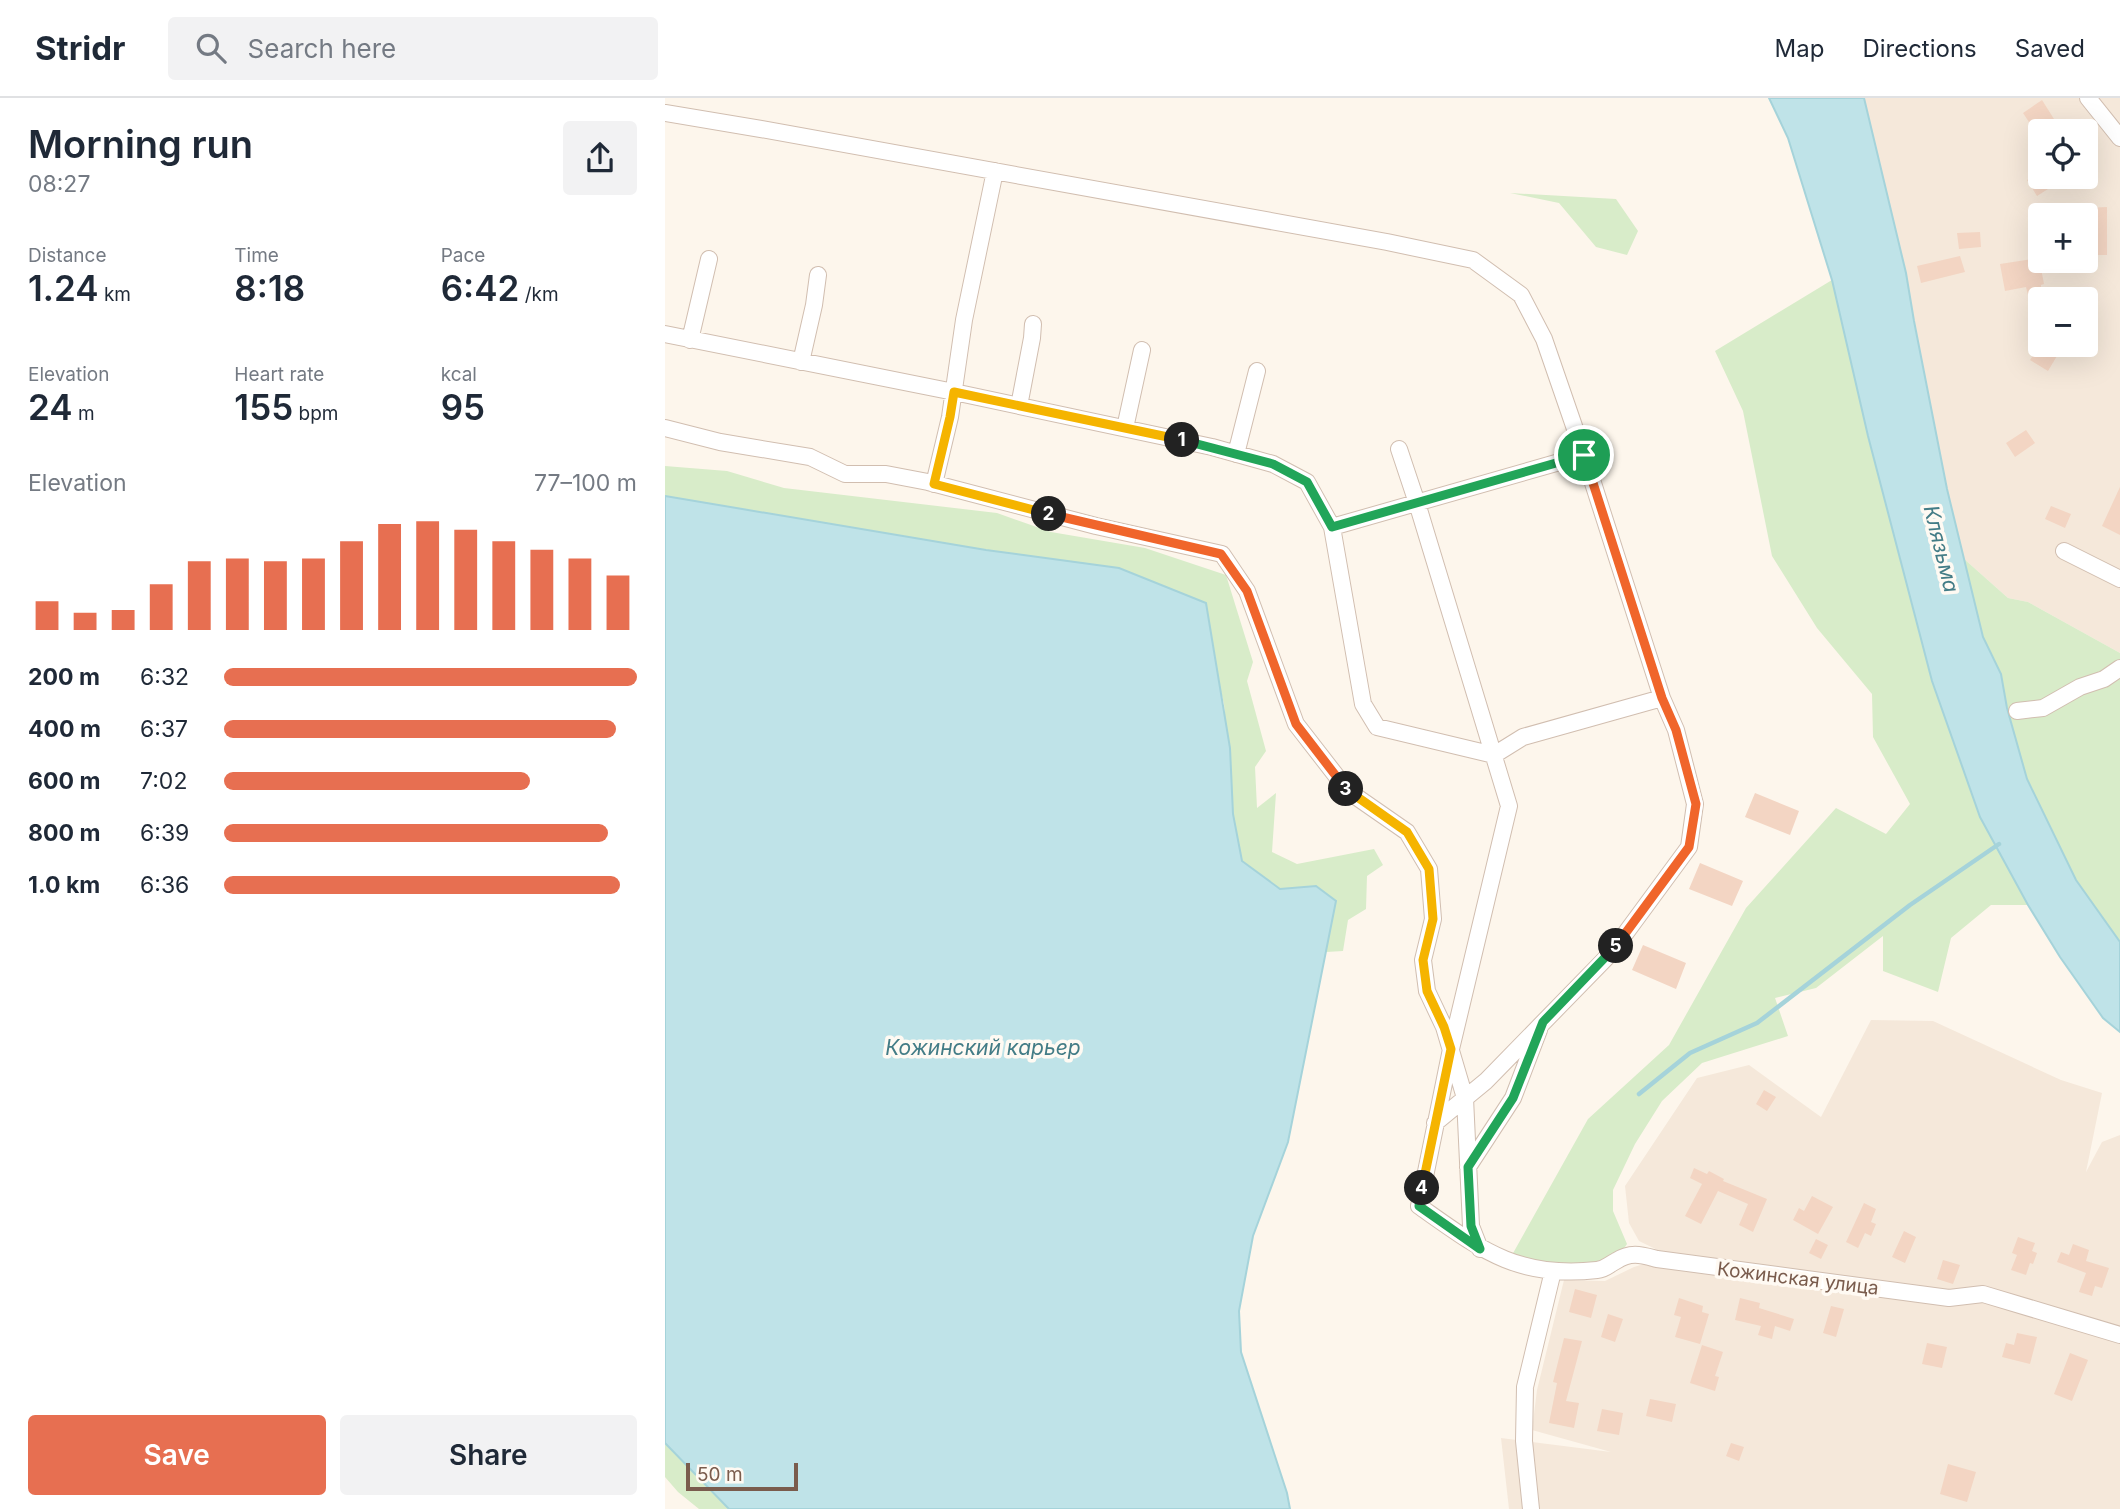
<!DOCTYPE html>
<html lang="en">
<head>
<meta charset="utf-8">
<style>
  body { margin:0; font-family:Inter,sans-serif; background:#f2f2f3; color:#1f2937; height:100vh; display:flex; flex-direction:column; font-size:26px; white-space:nowrap }
  * { box-sizing:border-box; margin:0 }
  p { font-size:23px; color:#747a83 }
  .icon { flex:none; width:38px; height:38px; fill:none; stroke:currentColor; stroke-width:2; stroke-linecap:round; stroke-linejoin:round }
  .map { position:relative; flex:1; overflow:hidden }
  .details { display:flex; flex-direction:column; background:#fff; width:665px }
  .details>* { flex:none }
  .controls { position:absolute; left:1363px; top:21px; display:grid; gap:14px }
  .controls a { display:grid; place-items:center; width:70px; height:70px; border-radius:7px; background:#fff; box-shadow:0 7px 28px #0002; font-size:35px }
  .scale { position:absolute; left:21px; bottom:18px; width:112px; box-sizing:border-box; padding-left:7px; border:4px solid #7a5c4d; border-top:0; font-size:19px; line-height:24px; white-space:nowrap; color:#7a5c4d; -webkit-text-stroke:5px #fffaf3; paint-order:stroke }
  .pin { position:absolute; display:grid; place-items:center; width:60px; height:60px; color:#fff; margin:-30px; border:4px solid #fff; border-radius:50%; box-shadow:0 2px 7px #0007 }
  .km { position:absolute; width:35px; height:35px; margin:-18px; border-radius:50%; background:#222; color:#fff; font-size:19px; line-height:35px; text-align:center }
  .round { display:grid; place-items:center; flex:none; width:74px; height:74px; border-radius:7px; background:#f2f2f3 }
  .summary { display:flex; align-items:center; justify-content:space-between; height:119px; padding:0 28px }
  h1 { font-size:38px; font-weight:600; line-height:52px }
  .stats { display:grid; grid-template-columns:repeat(3,1fr); gap:10px; height:119px; padding:7px 28px }
  .stats div { display:grid; align-content:center }
  .stats b { font-size:35px; font-weight:600 }
  .stats small { font-size:19px; font-weight:400 }
  .stats p { font-size:19px }
  .chart { height:196px; padding:14px 28px }
  .chart p { display:flex; justify-content:space-between }
  .chart svg { width:100%; height:126px; margin-top:7px; stroke:#e76f51; stroke-width:6 }
  .button { display:flex; gap:14px; margin-top:auto; padding:14px 28px }
  .button a { flex:1; height:80px; border-radius:7px; background:#e76f51; color:#fff; font-size:28px; font-weight:600; line-height:80px; text-align:center }
  .button a+a { background:#f2f2f3; color:#1f2937 }
  ul { padding:0 28px; list-style:none; font-size:23px }
  li { display:grid; grid-template-columns:112px 84px 1fr; align-items:center; height:52px }
  li i { height:18px; border-radius:9px; background:#e76f51 }
  header { display:flex; align-items:center; gap:42px; box-sizing:border-box; height:98px; padding:0 35px; background:#fff; border-bottom:2px solid #e0e1e3 }
  header strong { font-size:33px }
  nav { display:flex; gap:38px; margin-inline-start:auto; font-size:24px }
  .search { width:490px; height:63px; background:#f2f2f3; display:flex; align-items:center; gap:18px; box-sizing:border-box; padding:0 24px; border-radius:7px; color:#747a83; font-size:26px }
  main { display:flex; flex:1; min-height:0 }
  .map>svg:first-child { display:block }
</style>
</head>
<body>
<header>
<strong>Stridr</strong>
<div class="search"><svg class="icon" aria-label="search" viewBox="0 0 24 24"><circle cx="10" cy="10" r="6"/><path d="M15 15l6 6"/></svg>Search here</div>
<nav><a>Map</a><a>Directions</a><a>Saved</a></nav>
</header>
<main>
<section class="details">
<div class="summary"><div><h1>Morning run</h1><p>08:27</p></div><a class="round"><svg class="icon" aria-label="share" viewBox="0 0 24 24"><path d="M12 15V3M7 8l5-5 5 5M5 13v7h14v-7"/></svg></a></div>
<div class="stats">
<div><p>Distance</p><b>1.24<small> km</small></b></div>
<div><p>Time</p><b>8:18</b></div>
<div><p>Pace</p><b>6:42<small> /km</small></b></div>
</div>
<div class="stats">
<div><p>Elevation</p><b>24<small> m</small></b></div>
<div><p>Heart rate</p><b>155<small> bpm</small></b></div>
<div><p>kcal</p><b>95</b></div>
</div>
<div class="chart"><p><span>Elevation</span>77–100 m</p>
<svg viewBox="0 0 160 44" preserveAspectRatio="none"><path d="M5 44V34M15 44V38M25 44V37M35 44V28M45 44V20M55 44V19M65 44V20M75 44V19M85 44V13M95 44V7M105 44V6M115 44V9M125 44V13M135 44V16M145 44V19M155 44V25"/></svg>
</div>
<ul>
<li><b>200 m</b>6:32<i style="width:100%"></i></li>
<li><b>400 m</b>6:37<i style="width:95%"></i></li>
<li><b>600 m</b>7:02<i style="width:74%"></i></li>
<li><b>800 m</b>6:39<i style="width:93%"></i></li>
<li><b>1.0 km</b>6:36<i style="width:96%"></i></li>
</ul>
<div class="button"><a>Save</a><a>Share</a></div>
</section>
<div class="map">
<svg width="1455" height="1411" viewBox="0 0 1455 1411">
  <rect width="100%" height="100%" fill="#fdf6ec"/>
  <path fill="#f5e8da" fill-rule="evenodd" d="M1199,0h256v555l-92,-51 -20,-4 -45,-40 -16,-69 -33,-168 -8,-48zM1376,33h45v46h-45zM1376,117h45v46h-45zM1376,201h45v46h-45z
    M1206,922l62,1 128,59 41,13 -16,79 16,-30 18,-7v374h-611l-8,-71 110,14 -79,-22 5,-40 27,-110 41,1 29,-14 36,-11 -31,-15 -10,-18 -4,-37 72,-108 52,-13 72,52z"/>
  <path fill="#d8ecc9" d="M845,95l106,6 22,32 -11,24 -31,-8 -37,-44z
    M1167,182l36,156 64,245 48,136 48,88h-37l-40,33 -13,54 -55,-21v-35l-67,52 -41,10 13,38 -86,27 -40,38 -27,43 -22,46v21l14,33c-11,19 -56,23 -77,21 -12,0 -26,-7 -38,-10l76,-136 81,-74 77,-137 90,-100 50,26 24,-30 -37,-67 -1,-43 -55,-66 -45,-72 -29,-145 -28,-60z
    M0,368l62,5 57,17 213,25 54,19 94,16 81,27 27,87 -6,19 19,70 -11,16 2,41 19,-15 -4,59 25,12 77,-15 9,16 -16,11 -1,33 -18,11 -5,31 -17,1 10,-51 -20,-15 -36,3 -38,-28 -9,-47 -9,-110 -7,-29 -98,-107 -133,-18 -321,-54z
    M1298,460l45,40 20,4 92,51v289l-44,-62 -49,-101 -20,-71 -6,-34 -18,-37z
    M0,1345l64,66h-30l-21,-17 -13,-15z"/>
  <path fill="#bfe3e8" stroke="#a5d3da" stroke-width="2" d="M1104,0h95l42,175 8,48 33,168 36,148 18,37 6,34 20,71 49,101 44,62v90l-17,-14 -43,-61 -32,-52 -48,-88 -48,-136 -64,-245 -36,-156 -44,-142z
    M0,398l321,54 133,18 87,35 24,145 3,66 9,47 38,28 36,-3 20,15 -48,241 -35,94 -14,75 2,41 46,141 3,16h-561l-64,-66z"/>
  <g fill="none" stroke-linecap="round" stroke-linejoin="round">
    <path stroke="#a5d3da" stroke-width="4.5" d="M974,996l51,-41 67,-30 153,-118 89,-61"/>
  </g>
  <path fill="#f3d5c3" d="M1377,2l12,19 -19,12 -12,-18z
    M1376,73v6h26l-30,19 -10,-16z
    M1442,109v48h-21v-47z
    M1315,134l1,15 -22,2 -2,-16z
    M1295,158l5,16 -44,11 -4,-17z
    M1374,160l5,26 -3,1v42l-5,1 -10,-41 -21,4 -5,-27z
    M1375,247h10l10,6 -12,20 -18,-11z
    M1361,332l9,13 -20,14 -9,-14z
    M1455,389v48l-18,-9z
    M1386,408l20,8 -6,14 -20,-9z
    M1090,695l44,18 -9,24 -45,-18z
    M1035,765l43,18 -11,25 -43,-17z
    M978,847l43,18 -10,26 -44,-19z
    M1099,992l12,7 -9,14 -11,-7z
    M1029,1070l13,6 2,-3 15,8 -1,2 44,18 -14,33 -14,-7 9,-21 -30,-13 -17,33 -16,-8 17,-32 -12,-6z
    M1147,1098l21,11 -15,27 -25,-14 6,-12 5,3z
    M1199,1105l12,6 -5,13 5,2 -5,12 -6,-3 -7,15 -12,-6z
    M1239,1133l12,6 -11,26 -13,-6z
    M1353,1139l17,6 -3,8 5,2 -4,11 -3,-1 -4,12 -15,-5 6,-15 -5,-2z
    M1151,1141l12,6 -7,14 -12,-6z
    M1408,1146l16,6 -3,11 23,7 -7,20 -7,-2 -3,10 -13,-4 7,-19 -29,-11 4,-10 8,3z
    M1278,1162l17,5 -7,19 -16,-5z
    M910,1191l22,6 -6,23 -22,-6z
    M1014,1200l24,8 -1,6 7,2 -9,30 -25,-7 6,-20 -7,-2z
    M1075,1200l20,5 -1,5 35,11 -4,12 -15,-5 -3,13 -14,-4 3,-9 -26,-6z
    M1166,1208l13,3 -8,28 -13,-4z
    M943,1216l15,5 -8,23 -14,-5z
    M1352,1235l20,4 -7,27 -28,-7 4,-14 8,2z
    M899,1240l18,3 -16,60 13,2 -5,25 -25,-5 8,-40 -4,-1z
    M1262,1245l20,4 -5,21 -20,-4z
    M1037,1247l21,7 -8,24 4,1 -4,14 -25,-8z
    M1405,1255l18,7 -16,41 -18,-7z
    M985,1301l26,5 -4,18 -26,-6z
    M937,1311l21,4 -4,22 -22,-4z
    M1066,1345l13,4 -5,14 -13,-5z
    M1283,1366l28,8 -9,30 -27,-8z"/>
  <g fill="none" stroke-linecap="round" stroke-linejoin="round">
    <defs>
      <path id="minor" d="M1423,0l32,40
        M0,15l96,16 626,113 86,18 48,35 23,44 40,116
        M0,236l289,58 258,55 61,17 34,18 25,45
        M25,242l19,-81
        M136,264l13,-57 4,-30
        M354,308l13,-68 1,-14
        M0,330l55,14 90,15 35,17h41l42,8 168,44 126,28 25,37 49,133 52,67 59,41 22,37 4,50 -10,41 4,31 17,36 21,71 6,128 9,23
        M460,330l17,-78
        M734,351l18,54 92,303 -58,243 -32,157c61,43 98,73 178,64 9,-1 11,-5 19,-9 15,-10 26,-6 41,-2l292,39 34,-4 137,41
        M571,356l21,-83
        M269,386l16,-67 14,-97 31,-149
        M1399,453l56,28
        M1352,613l26,-3 37,-21 24,-8 16,-11
        M770,1025l51,-42 125,-128 78,-106 6,-43 -19,-74 -14,-32 -78,-243 -252,72 31,177 14,23 117,28 29,-18 139,-39
        M803,1069l45,-69 26,-68
        M866,1411l-7,-68 1,-54 28,-116"/>
    </defs>
    <use href="#minor" stroke="#d1beb0" stroke-width="18"/>
    <use href="#minor" stroke="#fff" stroke-width="16"/>
  </g>
  <g fill="none" stroke-linecap="round" stroke-linejoin="round">
    <defs>
      <path id="split-1" d="M517,342l91,24 34,18 25,45 252,-72"/>
      <path id="split-2" d="M384,416l-115,-30 16,-67 4,-25 228,48"/>
      <path id="split-3" d="M384,416l172,40 26,37 49,133 50,65"/>
      <path id="split-4" d="M681,691l61,43 22,37 4,50 -10,41 4,31 17,36 7,22 -29,139"/>
      <path id="split-5" d="M757,1090l-3,18 61,43 -9,-23 -3,-59 45,-69 30,-76 73,-76"/>
      <path id="split-6" d="M919,357l78,243 14,32 20,74 -7,43 -73,99"/>
    </defs>
    <use href="#split-1" stroke="#fff" stroke-width="14"/>
    <use href="#split-2" stroke="#fff" stroke-width="14"/>
    <use href="#split-3" stroke="#fff" stroke-width="14"/>
    <use href="#split-4" stroke="#fff" stroke-width="14"/>
    <use href="#split-5" stroke="#fff" stroke-width="14"/>
    <use href="#split-6" stroke="#fff" stroke-width="14"/>
    <use href="#split-1" stroke="#22a559" stroke-width="9"/>
    <use href="#split-2" stroke="#f5b400" stroke-width="9"/>
    <use href="#split-3" stroke="#f0652b" stroke-width="9"/>
    <use href="#split-4" stroke="#f5b400" stroke-width="9"/>
    <use href="#split-5" stroke="#22a559" stroke-width="9"/>
    <use href="#split-6" stroke="#f0652b" stroke-width="9"/>
  </g>
  <g text-anchor="middle" stroke-width="7" stroke-linejoin="round" paint-order="stroke">
    <g font-size="19" fill="#7a5c4d" stroke="#fffaf3">
      <text transform="translate(1133 1180) rotate(7)" y="7">Кожинская улица</text>
    </g>
    <g font-size="21" font-style="italic" fill="#437c86" stroke="#fffaf3">
      <text transform="translate(1276 451) rotate(76)" y="7">Клязьма</text>
      <text x="318" y="957">Кожинский карьер</text>
    </g>
  </g>
</svg>
<div class="controls">
<a><svg class="icon" aria-label="locate" viewBox="0 0 24 24"><circle cx="12" cy="12" r="6"/><path d="M12 2v4M12 18v4M2 12h4M18 12h4"/></svg></a>
<a>+</a>
<a>−</a>
</div>
<div class="scale">50 m</div>
<div class="pin" style="left:919px;top:357px;background:#1e9e55"><svg class="icon" aria-label="arrive" viewBox="0 0 24 24"><path d="M6 21V4h12l-3 4 3 4H6"/></svg></div>
<b class="km" style="left:517px;top:342px">1</b>
<b class="km" style="left:384px;top:416px">2</b>
<b class="km" style="left:681px;top:691px">3</b>
<b class="km" style="left:757px;top:1090px">4</b>
<b class="km" style="left:951px;top:848px">5</b>
</div>
</main>
</body>
</html>
